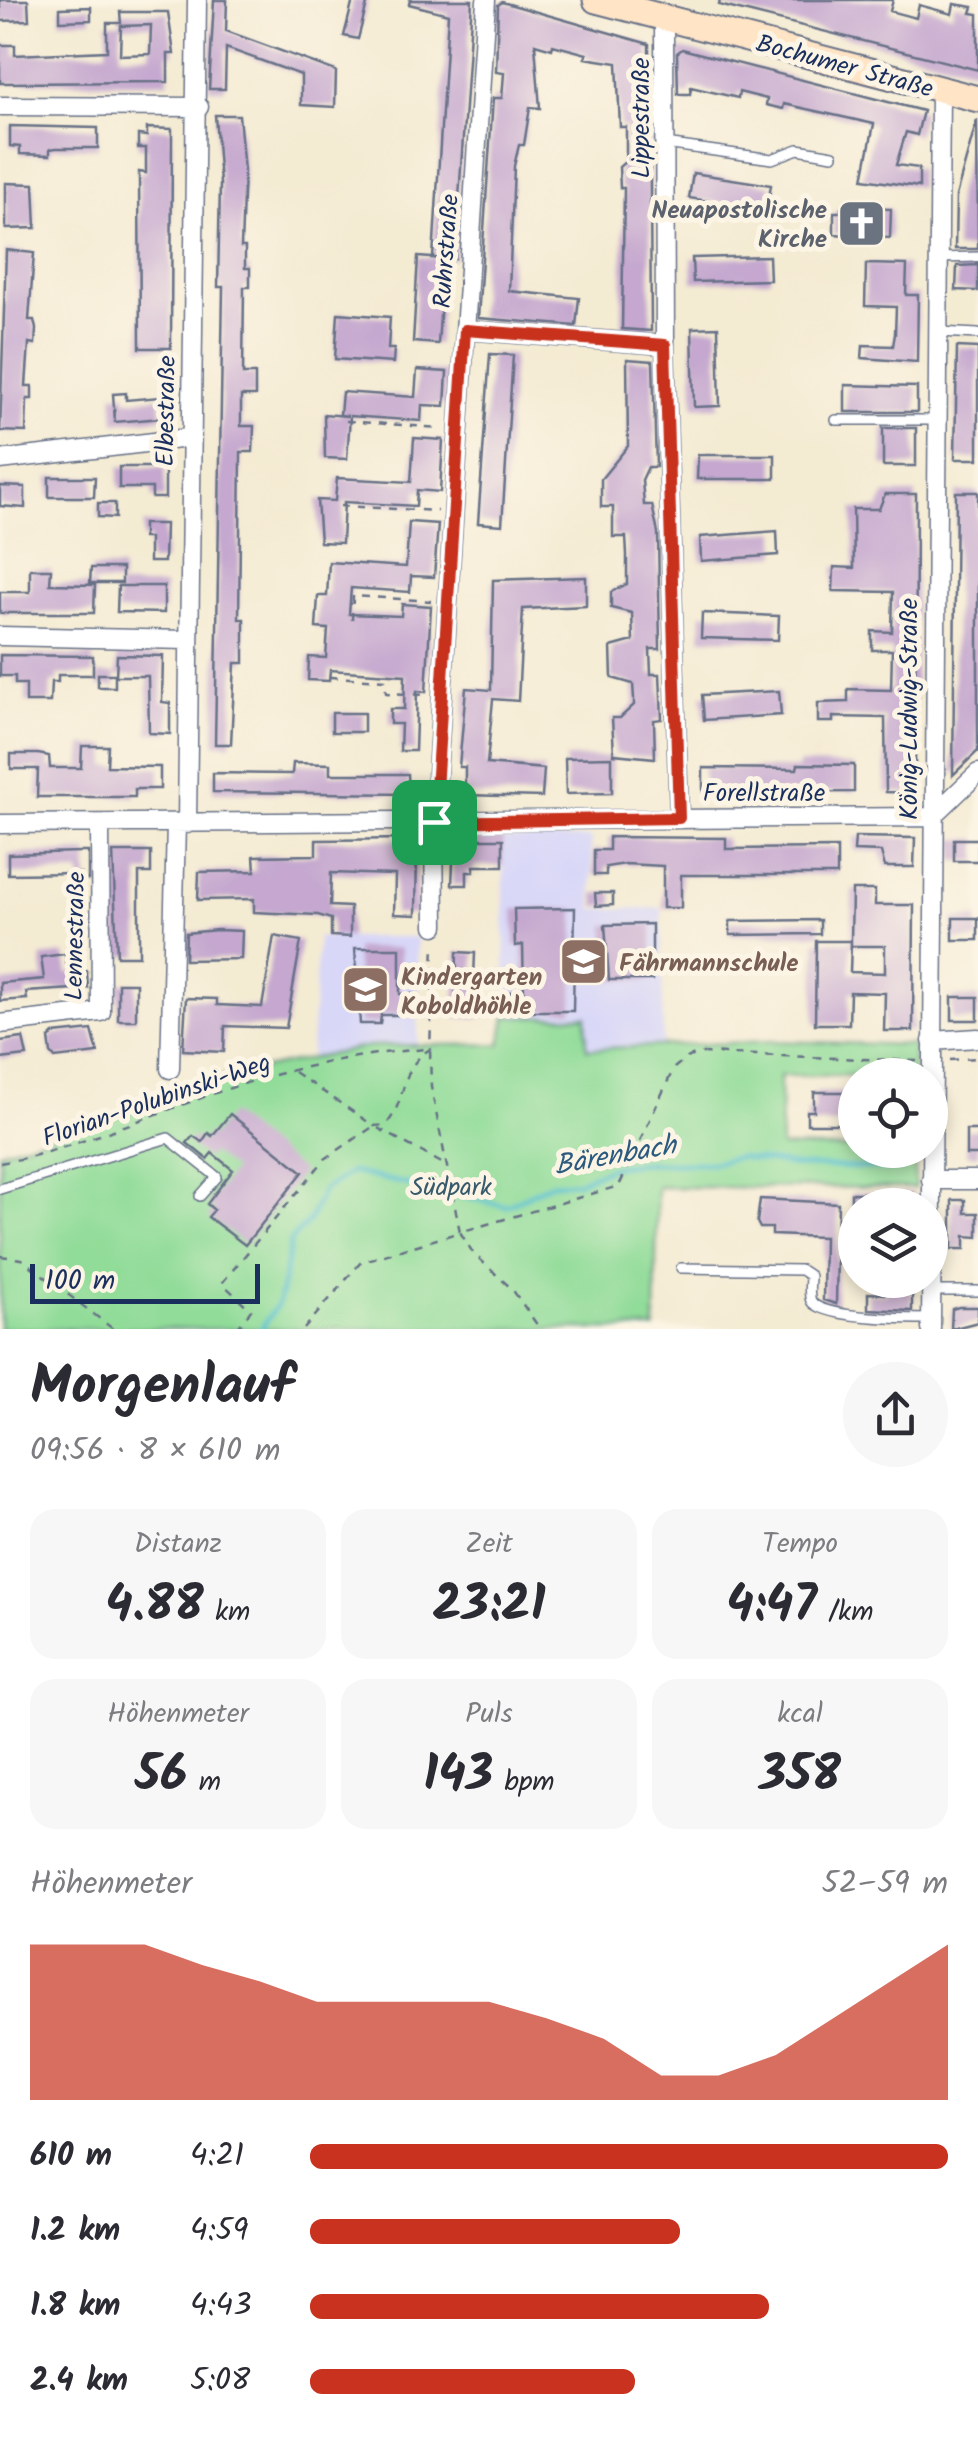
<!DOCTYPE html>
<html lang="de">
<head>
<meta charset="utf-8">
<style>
  body { margin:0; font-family:Kalam,sans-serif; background:#f7f7f7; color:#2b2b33; height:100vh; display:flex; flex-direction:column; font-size:38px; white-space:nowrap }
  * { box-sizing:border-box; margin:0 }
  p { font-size:32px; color:#7c7c81 }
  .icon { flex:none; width:55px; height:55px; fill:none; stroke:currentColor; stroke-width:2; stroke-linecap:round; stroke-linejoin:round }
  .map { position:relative; height:1329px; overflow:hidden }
  .panel { display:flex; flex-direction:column; background:#fff; flex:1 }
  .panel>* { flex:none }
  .controls { position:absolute; left:838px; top:1058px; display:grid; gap:20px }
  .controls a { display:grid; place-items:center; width:110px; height:110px; border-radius:50%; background:#fff; box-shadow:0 5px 15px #0003; font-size:50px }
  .scale { position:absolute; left:30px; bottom:25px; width:230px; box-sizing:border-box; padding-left:10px; border:5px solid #1b2f5e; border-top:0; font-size:28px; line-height:35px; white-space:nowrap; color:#1b2f5e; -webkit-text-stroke:8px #fcf5e5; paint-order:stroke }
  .pin { position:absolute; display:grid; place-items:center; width:85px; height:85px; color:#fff; margin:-42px; border-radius:20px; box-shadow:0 5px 15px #0006 }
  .round { display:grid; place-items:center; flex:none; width:105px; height:105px; border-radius:52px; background:#f7f7f7 }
  .overview { display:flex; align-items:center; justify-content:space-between; height:170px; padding:0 30px }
  h1 { font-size:55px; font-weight:700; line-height:75px }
  .figures { display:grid; grid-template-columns:repeat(3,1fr); gap:15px; height:170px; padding:10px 30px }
  .figures div { display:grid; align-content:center; border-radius:25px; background:#f7f7f7; text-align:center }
  .figures b { font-size:50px; font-weight:700 }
  .figures small { font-size:28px; font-weight:400 }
  .figures p { font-size:28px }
  .chart { height:280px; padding:20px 30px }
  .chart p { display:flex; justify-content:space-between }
  .chart svg { width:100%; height:180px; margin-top:10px; fill:#c8321e; opacity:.7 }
  ul { padding:0 30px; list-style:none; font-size:32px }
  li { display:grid; grid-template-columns:160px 120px 1fr; align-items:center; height:75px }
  li i { height:25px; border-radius:12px; background:#c8321e }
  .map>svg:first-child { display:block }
</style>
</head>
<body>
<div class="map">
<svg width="978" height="1329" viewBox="0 0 978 1329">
  <rect width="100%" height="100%" fill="#fcf5e5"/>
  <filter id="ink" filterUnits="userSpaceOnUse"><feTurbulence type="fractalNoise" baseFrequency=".01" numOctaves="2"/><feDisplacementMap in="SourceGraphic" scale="20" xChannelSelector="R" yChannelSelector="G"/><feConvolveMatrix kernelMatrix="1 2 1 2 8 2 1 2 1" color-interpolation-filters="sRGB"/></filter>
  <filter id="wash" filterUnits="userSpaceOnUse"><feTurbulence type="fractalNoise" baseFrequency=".0048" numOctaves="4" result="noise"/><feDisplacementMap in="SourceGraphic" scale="40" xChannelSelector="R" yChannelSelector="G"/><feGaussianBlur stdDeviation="2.25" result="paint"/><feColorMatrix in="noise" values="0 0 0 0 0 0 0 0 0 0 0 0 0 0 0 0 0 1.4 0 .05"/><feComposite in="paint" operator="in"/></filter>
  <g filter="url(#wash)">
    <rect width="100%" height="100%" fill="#f4ebd3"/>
    <path fill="#d8d7f8" d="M591,838l2,71 69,-1 1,139 -76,2 -1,-33 -80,1 -3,-178z
      M318,937h99l1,107 -48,2 -60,13z"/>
    <path fill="#91dc99" stroke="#56867c" stroke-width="2.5" d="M586,1016l1,33 185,-8 142,4 -1,30 -133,1 1,71 134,3v38l-258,-1 -2,142h-655v-178l129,-39 65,-29 176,-37 131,-2 5,-27z"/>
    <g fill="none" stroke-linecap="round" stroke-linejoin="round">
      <path stroke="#53c0cc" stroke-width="5" d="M261,1329l18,-27 12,-62 18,-19 14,-31 28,-18 155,34 46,-23 24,-1 39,-16 30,-3h69l24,-6 60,9 103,3"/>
    </g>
    <g id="blocks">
      <path fill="#c5a7cf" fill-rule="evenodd" d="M0,0h28l1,20 -29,1z
        M214,0h13l-1,31 110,40 -1,36 -34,-2v-30l-75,-27 -1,41h-16z
        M353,0h15l-10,39 -14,-3z
        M410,0h62l-17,259 -22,-1 15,-244 -39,-10z
        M720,0h173l-3,11 26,7 3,-13 33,9 2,-10 19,3 -2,6 7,1v56l-259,-65z
        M502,2l147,42 2,287 -29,-2 2,-141h-4l-1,-21 7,-6v-34h-6l-3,-64 -32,-5 2,-4 -34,-9 -1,4 -17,-5 5,64 -10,-1 -6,38h-5l-5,21 -5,125 70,7 -3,28 -98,-8 15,-220h9l2,-25 -8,-1 2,-67z
        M91,7v13l-31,1v-13z
        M120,12h48l6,42h-6v28l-168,1v-38h15v10l92,-4v-28h14zM151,25l-1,29 -30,1 1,-29z
        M682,49l241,62 -6,24 -11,-3 -10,33 23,3v19l-56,-8 11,-55 -90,-20 -1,5 -17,-4 1,-6 -28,-7 -1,6 -47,-11 -1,7h-12l-1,-41z
        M215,115h24l5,56 -3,76h4v21h5v19h-6l-1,87h12v22h-14v30h13l-1,26h-12l-2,167h5v44h-9l-4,81h-16l8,-457h-5l2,-104z
        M977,120l1,129h-23l1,-53z
        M10,126l88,2v20h-42l-6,1v6l-30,-1v-7l-10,-1z
        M147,128l25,1 -1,219h-31l-1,-176 7,1v-25h-8v-13l9,1z
        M693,173l78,12 -4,25 -78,-12z
        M6,183l28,1 2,44 -30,1z
        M841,208l50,1 -1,29 -56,-4v-22h7z
        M6,250l28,3 -5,67h5l2,9 -1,15 -6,-1 -3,43h6v13h-5l-1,33 -26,-1z
        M769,256l1,24 -77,2 -1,-24z
        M418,257l26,2 -6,85 -25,-2z
        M866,264l41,1 -1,30h12l-1,67 -55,-4 1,-13 30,1 2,-12 1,-27 -31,-1z
        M978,265v26l-22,-1 1,-24z
        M338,313l52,4 -2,32h6l-1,14 -58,-4z
        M718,327l2,79 -26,1 -2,-79z
        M957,347l21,1v111h-23z
        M490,354l23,1 -11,170 -24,-2z
        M627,359l26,2 3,106h-8l-6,13 2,25h8l6,28 2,116h-10l1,25h9l2,45 -8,1 1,38 -41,-4 -2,-36h8l14,-13v-6l-1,-15 -21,-6 -1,-31 22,-6 -1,-28 -21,-5v-16l16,-8v-29l-1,-18h-13v-30h-12v-28l27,-33z
        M417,370l30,2 -2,34 -23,-1 -1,16 -71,-5 -3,43 -22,-1 -1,-44 24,2 -8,-1 2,-23 73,5z
        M845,385l72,2v25h-72z
        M126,393v7l34,-3 2,21 -47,4 -2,-28z
        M883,428h33v38h-33z
        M414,438l29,2 -3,52 -23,-2 -1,16 -72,-4 -2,41 -22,-1 -3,-42 18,1 2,-23 74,4z
        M698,455h77v24h-78z
        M119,467h46v31h-13v-10h-33z
        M49,477h46l-1,20h-45z
        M0,486l25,1v21l-25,-2z
        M956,492h22v259l-25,24z
        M885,494h31l-1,299 -29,-1 -1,-74 -52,-1v5h-15v-19l30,-1v-13l43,1 1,-40h-20v-19l20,1 1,-40 -60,-1 1,-24 20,1 -1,-59h26z
        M98,503h17v15l-17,-1z
        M409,522l29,2 -4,53 -23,-1 -1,16 -59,-4 -2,26 52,2 1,-12 29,2 -5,86 -9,-1 -2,60h-15l1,-27h-11v-15h14l1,-34 -75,-5 -1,11 -21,-1 1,-23 17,1 2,-29 -12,-1 2,-32h9l2,-34 77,5z
        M143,524h22l-1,38h-15v-24h-6z
        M777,531l1,24 -77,6 -1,-24z
        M91,568h31v15h-32z
        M30,569h21l-1,15 45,1 -1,28h-94v-21h30z
        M586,577v29l-63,3 -5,92 -25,-2 -6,65 57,5 -2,28 -77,-2v-28h-6l7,-79 25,2 2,-110z
        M118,586h46v27l-47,-1z
        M702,613l77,3 -1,24 -77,-2z
        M0,655l93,1v19h-35v7h-7l-1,20h-24v-18h-11v-8h-15z
        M117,655l46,1 -1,46 8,1v31l-21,-1 -1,-57h-32z
        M98,674h17v13h-17z
        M779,691l2,24 -77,5 -2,-25z
        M332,713h32v19h-32z
        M82,746h26l-1,20 53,1v22h-25v8h-98l1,-28h-27v-15h27l11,2 1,12h31z
        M612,757v36l-46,1 -1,-36z
        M293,763l37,1v10h78l1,20 -196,-2v-19l79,1z
        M798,764l56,1v27l-151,1v-25l94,1z
        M609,837l117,1v11l111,-1v27h-156v33h-18v-42l-38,-2 -19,3v8h-12v-25h15z
        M855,837l60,1 -1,29h-29l-4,-15 -27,-1z
        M413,839l4,5 -1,71 -22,-1 1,-39 -64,-2 -1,33 20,1v30l-19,-1v-17l-13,-4 -64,-3v-13l-56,1 1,-28 56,-1 -1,-15 62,-1v-15z
        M454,839h49v27h-29v6h-7v13h-15z
        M954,839h24v22h-24z
        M80,852h8v28h-7l-1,-7 -72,1v-20z
        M113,852h38v21h-12v83h-22z
        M852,890h23v15h39l-1,126h-29l1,-38 -35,-1 -1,32h-34l1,-83h35zM851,942v4h34v27l-35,-1z
        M595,893h18v12l-17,1z
        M575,908l-2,103h-62v-19h13l-1,-47 -8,1 -1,-37z
        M953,918h25v22h-25z
        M820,920v14l-90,1v-14z
        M652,924v56h-43l-4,-55z
        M217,930l25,1 -1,28 -56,1 1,-27z
        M274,936l27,5 -15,87 -61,-2 -1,26 -41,-2 3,-52 31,1v6l45,2z
        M355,948h45v46h14l-1,21h-32l-1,9h-20z
        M457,952l18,1 -1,24h8l-1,41h-26z
        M65,954l3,19 19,-2 1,17 -62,4 1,7 -27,2v-18l44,-4 -3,-22z
        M118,983h18v37h-18z
        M952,997h26v23h-26z
        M92,1030l6,23 -43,5 -4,-5 -2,-14 5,-5z
        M23,1038l4,18 -27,3v-18z
        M814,1092h35v32h-42v-13h7z
        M230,1114l73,58 -58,73 -37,-28 6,-7 -7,-6 26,-34 -21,-17 -5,6 -20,-16 6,-7 9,6 6,-9 4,3z
        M966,1130h12v25h-12z
        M851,1193h62v12h-62z
        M760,1199l78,4 -2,101 -13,-4 1,-63 -52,-2v-7h-12l-3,-6z
        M952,1200h13v13h13v24l-13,-1v13h-13z
        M888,1280h24v31l-44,-2v-16l17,1z
        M959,1307h19v15l-27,7 1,-20z"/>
    </g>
  </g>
  <g filter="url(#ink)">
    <use href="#blocks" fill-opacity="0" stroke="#677187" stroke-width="2.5"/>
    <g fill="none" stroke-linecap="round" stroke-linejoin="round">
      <defs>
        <path id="service" d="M665,144l107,15 26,-10 35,6
          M939,258l39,-1
          M939,332l39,2
          M836,420h99
          M0,1189l168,-51 49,39 -17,19
          M681,1268l120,2 9,6c0,7 -2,18 1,25 10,18 99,18 120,18
          M931,1291h47"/>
        <path id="minor" d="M664,18l1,327 14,473
          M0,106l199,1
          M465,330l200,15
          M0,460l188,-22
          M0,636l187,4
          M0,824l932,-7 46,-44
          M187,824l10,-824
          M435,926l-1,-104 52,-822
          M0,1024l101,-12 -1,-188
          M932,1041l46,-3
          M170,1069l6,-245
          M931,1180h47
          M931,1329l9,-1239"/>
        <path id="secondary" d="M596,0l382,99"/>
      </defs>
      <use href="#service" stroke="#677187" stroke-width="12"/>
      <use href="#minor" stroke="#677187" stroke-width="21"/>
      <use href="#secondary" stroke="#677187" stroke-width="29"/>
      <path stroke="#677187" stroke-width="2.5" stroke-dasharray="8 8" stroke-linecap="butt" d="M346,421l95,7
        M340,506l97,5
        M352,620l1,-24 78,5
        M330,677l55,3 1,13 39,2
        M950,1060l28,-2
        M294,1072l80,54 12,-1c22,-26 12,-56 44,-76l4,-105
        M0,1163c67,-12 126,-39 190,-61 76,-28 159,-49 240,-53l1,38 29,145 159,-46 55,-118 12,-10 15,-5 216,8
        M0,1256l22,3 91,70
        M237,1329l14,-19 -29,-27 103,-124 49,-33 73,40
        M304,1329l57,-67 99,-30 13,21 39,36 28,40"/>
      <use href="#service" stroke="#fff" stroke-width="9"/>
      <use href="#minor" stroke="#fff" stroke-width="18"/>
      <use href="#secondary" stroke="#ffe4c6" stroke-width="25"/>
    </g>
  </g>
  <g fill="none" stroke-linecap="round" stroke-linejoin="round" filter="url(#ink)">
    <defs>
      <path id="route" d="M465,330l200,15 14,473 -245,4z"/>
    </defs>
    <use href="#route" stroke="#fff" stroke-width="20"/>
    <use href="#route" stroke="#c8321e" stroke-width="12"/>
  </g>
  <defs>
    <symbol id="church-square" viewBox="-11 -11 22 22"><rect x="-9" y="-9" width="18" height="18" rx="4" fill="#6b7280" stroke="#fcf5e5"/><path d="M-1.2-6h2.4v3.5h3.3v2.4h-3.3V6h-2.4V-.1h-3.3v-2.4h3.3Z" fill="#fff"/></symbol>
    <symbol id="school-square" viewBox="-11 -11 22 22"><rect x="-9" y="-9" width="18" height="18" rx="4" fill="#8d6e63" stroke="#fcf5e5"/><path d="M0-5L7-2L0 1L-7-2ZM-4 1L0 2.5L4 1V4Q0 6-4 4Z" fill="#fff"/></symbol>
  </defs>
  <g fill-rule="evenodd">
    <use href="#church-square" x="834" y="196" width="55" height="55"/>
    <use href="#school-square" x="556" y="934" width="55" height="55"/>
    <use href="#school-square" x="338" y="962" width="55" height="55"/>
  </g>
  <g text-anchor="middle" stroke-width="10" stroke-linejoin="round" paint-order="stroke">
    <g font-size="25" fill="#1b2f5e" stroke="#fcf5e5">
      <text transform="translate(845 65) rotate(15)" y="9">Bochumer Straße</text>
      <text transform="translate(640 118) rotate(-90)" y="9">Lippestraße</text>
      <text transform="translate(445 251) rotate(-86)" y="9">Ruhrstraße</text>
      <text transform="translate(165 411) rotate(-89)" y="9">Elbestraße</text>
      <text transform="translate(908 709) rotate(-90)" y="9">König-Ludwig-Straße</text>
      <text x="764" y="801">Forellstraße</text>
      <text transform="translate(74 936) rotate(-89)" y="9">Lennestraße</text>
      <text transform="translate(156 1099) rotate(-19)" y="9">Florian-Polubinski-Weg</text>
    </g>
    <g font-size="25" font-weight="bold" fill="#5b616d" stroke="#fcf5e5" text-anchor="end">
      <text x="827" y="218">Neuapostolische<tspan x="827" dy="29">Kirche</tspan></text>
    </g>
    <g font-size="25" font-weight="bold" fill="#785e54" stroke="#fcf5e5" text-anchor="start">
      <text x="619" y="971">Fährmannschule</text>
      <text x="401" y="985">Kindergarten<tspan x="401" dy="29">Koboldhöhle</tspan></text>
    </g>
    <g font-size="25" fill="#385a6d" stroke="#fcf5e5">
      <text x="451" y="1195">Südpark</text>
    </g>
    <g font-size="28" font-style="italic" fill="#2c5a7f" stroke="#fcf5e5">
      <text transform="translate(615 1154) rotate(-10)" y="10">Bärenbach</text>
    </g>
  </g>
</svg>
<div class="controls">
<a><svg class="icon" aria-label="locate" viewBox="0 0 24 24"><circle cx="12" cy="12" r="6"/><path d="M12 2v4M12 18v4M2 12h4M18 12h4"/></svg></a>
<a><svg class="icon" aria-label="layers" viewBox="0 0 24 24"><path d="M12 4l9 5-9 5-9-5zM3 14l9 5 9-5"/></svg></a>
</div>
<div class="scale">100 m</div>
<div class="pin" style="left:434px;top:822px;background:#1e9e55"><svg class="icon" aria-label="arrive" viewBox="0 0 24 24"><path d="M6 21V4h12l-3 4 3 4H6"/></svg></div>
</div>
<section class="panel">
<div class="overview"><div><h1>Morgenlauf</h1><p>09:56 · 8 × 610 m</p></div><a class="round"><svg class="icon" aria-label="share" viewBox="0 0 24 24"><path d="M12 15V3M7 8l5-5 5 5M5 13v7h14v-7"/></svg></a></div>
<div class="figures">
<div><p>Distanz</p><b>4.88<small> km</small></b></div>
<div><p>Zeit</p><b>23:21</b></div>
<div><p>Tempo</p><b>4:47<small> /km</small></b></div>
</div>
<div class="figures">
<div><p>Höhenmeter</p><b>56<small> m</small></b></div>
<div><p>Puls</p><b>143<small> bpm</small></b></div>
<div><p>kcal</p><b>358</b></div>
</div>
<div class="chart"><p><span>Höhenmeter</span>52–59 m</p>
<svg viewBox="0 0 160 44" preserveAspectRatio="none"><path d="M0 44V6L10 6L20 6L30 11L40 15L50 20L60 20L70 20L80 20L90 24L100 29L110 38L120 38L130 33L140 24L150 15L160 6V44z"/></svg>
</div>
<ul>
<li><b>610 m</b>4:21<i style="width:100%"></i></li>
<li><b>1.2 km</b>4:59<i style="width:58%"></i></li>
<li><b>1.8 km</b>4:43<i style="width:72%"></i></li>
<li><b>2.4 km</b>5:08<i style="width:51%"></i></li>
</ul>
</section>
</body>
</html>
